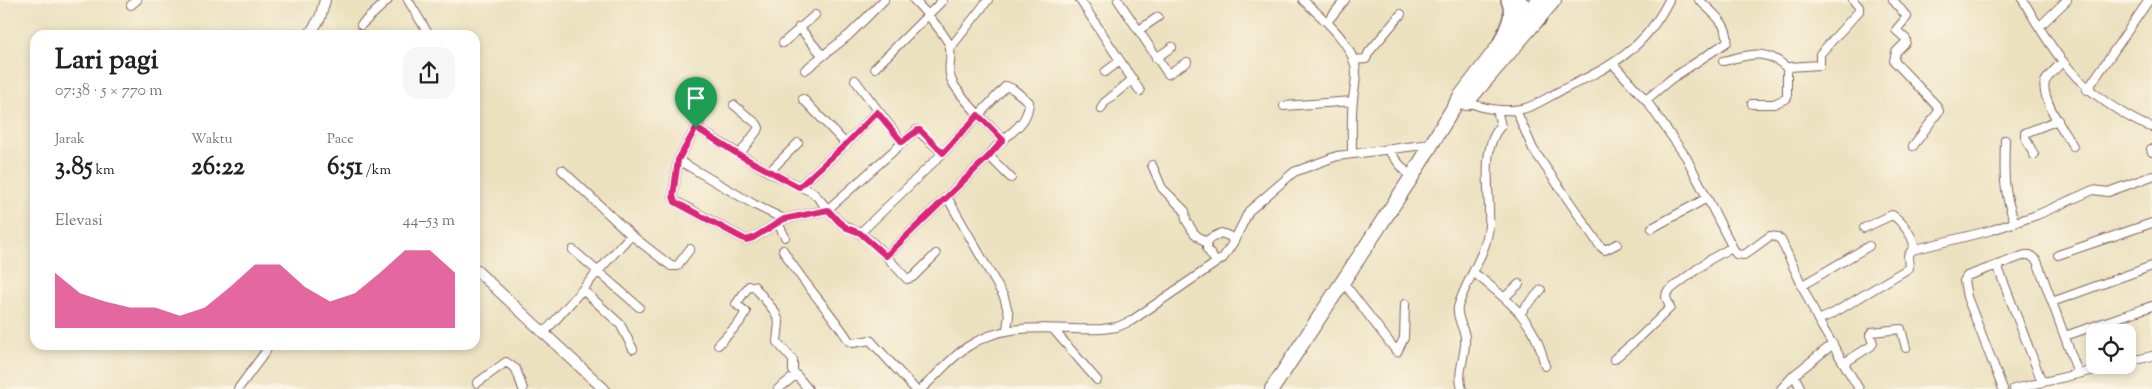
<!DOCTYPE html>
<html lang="id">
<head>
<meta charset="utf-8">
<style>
  body { margin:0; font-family:"Sorts Mill Goudy",serif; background:#f6f6f6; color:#222; height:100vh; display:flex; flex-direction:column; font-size:19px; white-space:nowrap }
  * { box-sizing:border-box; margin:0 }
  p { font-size:16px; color:#767676 }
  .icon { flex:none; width:28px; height:28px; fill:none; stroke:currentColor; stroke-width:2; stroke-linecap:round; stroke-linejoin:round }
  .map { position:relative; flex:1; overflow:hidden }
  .details { position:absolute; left:30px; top:30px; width:450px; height:320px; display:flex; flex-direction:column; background:#fff; border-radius:15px; box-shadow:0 2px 8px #0003 }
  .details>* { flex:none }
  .controls { position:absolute; left:2086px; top:324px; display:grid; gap:10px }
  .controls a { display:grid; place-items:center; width:50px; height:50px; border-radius:10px; background:#fff; box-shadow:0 2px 8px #0003; font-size:25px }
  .pin { position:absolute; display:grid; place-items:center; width:42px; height:42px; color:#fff; margin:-51px -21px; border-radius:50% 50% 50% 0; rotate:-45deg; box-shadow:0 0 5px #0007 }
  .pin .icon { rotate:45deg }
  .round { display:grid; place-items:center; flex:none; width:52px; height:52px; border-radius:15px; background:#f6f6f6 }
  .summary { display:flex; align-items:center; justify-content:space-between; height:85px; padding:0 25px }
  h1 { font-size:28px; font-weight:700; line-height:38px }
  .metrics { display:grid; grid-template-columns:repeat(3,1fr); gap:8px; height:85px; padding:5px 25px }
  .metrics div { display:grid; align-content:center }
  .metrics b { font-size:25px; font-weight:700 }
  .metrics small { font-size:14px; font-weight:400 }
  .metrics p { font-size:14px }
  .chart { height:140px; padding:10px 25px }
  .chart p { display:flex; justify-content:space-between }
  .chart svg { width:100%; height:90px; margin-top:5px; fill:#db2777; opacity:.7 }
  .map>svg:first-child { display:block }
</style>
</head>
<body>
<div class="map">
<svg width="2152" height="389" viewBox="0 0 2152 389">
  <rect width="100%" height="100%" fill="#fcf5e5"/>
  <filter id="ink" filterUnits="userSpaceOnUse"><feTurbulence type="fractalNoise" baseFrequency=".02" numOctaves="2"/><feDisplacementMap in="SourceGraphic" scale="10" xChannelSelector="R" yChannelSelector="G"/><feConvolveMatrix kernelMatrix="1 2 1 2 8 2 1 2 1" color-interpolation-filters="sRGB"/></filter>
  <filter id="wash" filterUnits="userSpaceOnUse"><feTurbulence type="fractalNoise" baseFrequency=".0096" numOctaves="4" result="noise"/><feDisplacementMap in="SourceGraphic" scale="20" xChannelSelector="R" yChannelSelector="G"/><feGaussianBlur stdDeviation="1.12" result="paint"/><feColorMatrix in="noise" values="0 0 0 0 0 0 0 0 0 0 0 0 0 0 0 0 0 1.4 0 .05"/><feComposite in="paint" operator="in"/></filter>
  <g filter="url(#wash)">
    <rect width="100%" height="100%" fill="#ebe1bf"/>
  </g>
  <g filter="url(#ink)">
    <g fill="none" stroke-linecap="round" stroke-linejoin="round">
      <defs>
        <path id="minor" d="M408,0l21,35
          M914,0c8,8 35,38 36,48 2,11 -3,21 1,31 5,14 40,49 52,61
          M1080,0l60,91
          M1118,0l50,74 19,-12
          M1303,0c19,18 45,38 52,65 3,10 -1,24 -2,34 -2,18 -1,36 -1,54
          M1893,0l14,17 -11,13 10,9v3l-10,10 -2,9 42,44 3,6 -26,35
          M2023,0c27,47 50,84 98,112 10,6 19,12 31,15
          M131,5l6,-5
          M1327,22l18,-22
          M361,25l27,-25
          M799,27l23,28
          M2039,27l28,-27
          M1139,30l19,-13
          M783,43l32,-28
          M951,47l37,-47
          M1156,58l16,-11
          M1353,60l13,-1 3,-7 32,-38
          M1723,61c27,-6 43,-14 65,8
          M2063,61c-5,6 -15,14 -18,21 -5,16 20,51 28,64
          M1613,64l33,36 40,57 50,97 8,1 26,-19 7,1 4,3 37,80 41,69
          M875,68l68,-68
          M805,70l44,-35 35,-35
          M1105,72l15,-11
          M855,80l47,62
          M2087,90l62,-90
          M803,99l43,45
          M1646,100l25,-21 56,-37c3,-17 -17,-32 -28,-42
          M1466,101c16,8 38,11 56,8 12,-2 26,-12 38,-18 49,-24 83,-39 109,-91
          M1752,104h22l13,-6v-26l2,-5 31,-2v-11l39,-43v-4l-6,-7
          M734,105l23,19 2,4 -20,27
          M1284,106l69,-5
          M1101,109l3,-6 29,-24
          M1516,110l17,39 67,97 5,4 12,-6
          M696,128l15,-26
          M2005,140c-1,34 -2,51 10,83
          M1387,149l24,29
          M2151,149l1,3
          M2034,155l-9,-18v-4l33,-13
          M989,156l22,22
          M678,160l77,45 29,14 43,-9 90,-80 26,23 63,-67 7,3 16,13c-1,20 -14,27 -27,39 -5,4 -9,10 -13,15l-103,100c-7,-8 -18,-18 -27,-23 -6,-4 -12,-5 -17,-9 -12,-9 -19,-23 -30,-32l-43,-20 -73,-44 -18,32 -5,36 2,5 71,39 7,-2 31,-19
          M1152,165l10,23 23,23 1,9 8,13 13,11v5l9,13
          M562,170l69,65 40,31h6l13,-17
          M769,172l29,-29
          M799,187l47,-43 31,-32
          M947,197l57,100 5,18 -2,14
          M778,223l7,14
          M1652,228l55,-30
          M1864,228l28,-13c9,5 21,21 22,31l-2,4 80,-20 45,-15 56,-25 15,2 44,-16
          M860,233l83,-80
          M1207,244l2,-5 12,-6 8,3 5,5
          M573,250l66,57
          M783,250c19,33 46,59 66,91l4,2 17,-3 45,49
          M2058,255l94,-32
          M886,256l21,23 6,-2 23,-23
          M1997,265l45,117
          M1473,272c35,28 63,48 72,94
          M1343,282l54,70 7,-14 1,-34
          M1801,286l68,-40
          M583,290l37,34 13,25
          M1505,297l14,-13
          M2052,302l100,-36
          M1520,313l21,-23
          M1818,320l14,-6 77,-46 -1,-12 4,-6
          M1053,329l44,51
          M543,334c30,-33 58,-67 88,-99
          M2065,336l87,-30
          M718,345l21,-22 7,-11 -10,-8 13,-18h5l21,26 4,10 -2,20 16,18v11l15,18
          M1614,359l24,-20 32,-31 -4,-11 1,-5 42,-32 23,-13
          M2128,362l24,-6
          M1844,363l27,-17 2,-3 -3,-8 2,-3 29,-3 5,19
          M1794,375l7,14
          M477,383l29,-21 10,7 7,20
          M238,389l28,-38
          M778,389l18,-14
          M921,389c16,-13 29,-31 46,-42 41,-28 88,-16 135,-18l15,-2 14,-6 92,-63 11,-17 15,-30 45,-39 43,-16 94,-12
          M1462,389c-6,-17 5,-35 3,-53 -2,-8 -9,-21 -7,-29 8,-28 29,-53 31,-82 2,-28 -10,-77 12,-99l-4,-16
          M1781,389l13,-14 39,-31
          M2003,389l-36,-92 -3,-16 3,-5 58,-21h5l7,6 41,112
          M2014,389l102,-24"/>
        <path id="tertiary" d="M309,35l11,-17 5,-18
          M475,269l129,120"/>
        <path id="trunk" d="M1466,103l88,-103
          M1272,389l139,-211 49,-81 41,-54 38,-43"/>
        <path id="motorway" d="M1517,0l21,19
          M1501,43c6,-14 15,-28 8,-43"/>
      </defs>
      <use href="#minor" stroke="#82635f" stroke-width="10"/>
      <use href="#tertiary" stroke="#82635f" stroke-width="12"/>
      <use href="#trunk" stroke="#82635f" stroke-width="16"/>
      <use href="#motorway" stroke="#82635f" stroke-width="18"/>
      <use href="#minor" stroke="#fff" stroke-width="8"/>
      <use href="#tertiary" stroke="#fff" stroke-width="10"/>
      <use href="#trunk" stroke="#fff" stroke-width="14"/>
      <use href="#motorway" stroke="#fff" stroke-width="15"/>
    </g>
  </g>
  <g fill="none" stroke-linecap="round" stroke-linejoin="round" filter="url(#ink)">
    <defs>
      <path id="route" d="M877,112l25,30 16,-12h2l23,23 35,-38 25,25 -14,16 -103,100 -26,-23 -13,-5 -8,-6 -11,-12 -44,9 -31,19 -7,2 -71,-38 -2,-6 5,-36 18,-32 43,27 60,32 47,-43z"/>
    </defs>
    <use href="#route" stroke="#fff" stroke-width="10"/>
    <use href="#route" stroke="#db2777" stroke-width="6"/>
  </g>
</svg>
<div class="controls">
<a><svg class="icon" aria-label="locate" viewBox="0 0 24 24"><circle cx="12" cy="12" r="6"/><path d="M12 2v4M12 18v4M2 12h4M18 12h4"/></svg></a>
</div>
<div class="pin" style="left:696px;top:128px;background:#1e9e55"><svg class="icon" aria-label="arrive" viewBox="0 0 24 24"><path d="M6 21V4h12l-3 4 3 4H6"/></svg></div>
<section class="details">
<div class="summary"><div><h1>Lari pagi</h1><p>07:38 · 5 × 770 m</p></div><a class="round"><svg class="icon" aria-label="share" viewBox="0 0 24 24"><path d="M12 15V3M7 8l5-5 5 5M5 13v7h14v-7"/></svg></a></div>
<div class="metrics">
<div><p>Jarak</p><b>3.85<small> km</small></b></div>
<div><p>Waktu</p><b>26:22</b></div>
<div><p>Pace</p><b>6:51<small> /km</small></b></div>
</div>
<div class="chart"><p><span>Elevasi</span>44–53 m</p>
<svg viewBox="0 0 160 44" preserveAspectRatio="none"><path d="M0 44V17L10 27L20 31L30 34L40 34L50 38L60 34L70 24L80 13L90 13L100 24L110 31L120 27L130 17L140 6L150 6L160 17V44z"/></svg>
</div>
</section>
</div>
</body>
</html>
